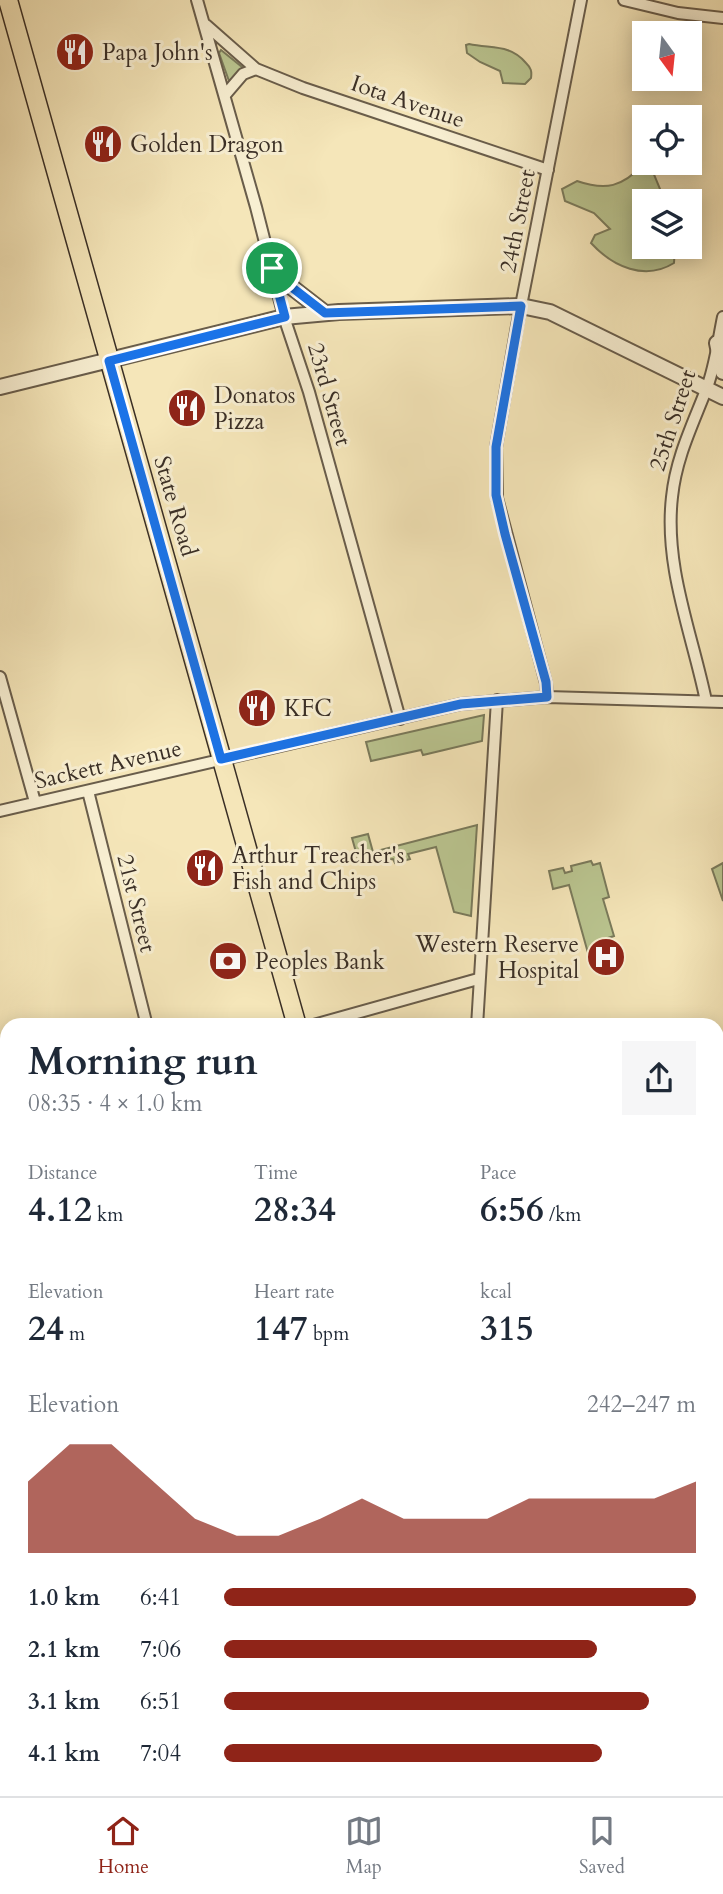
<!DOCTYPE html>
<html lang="en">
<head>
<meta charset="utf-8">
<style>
  body { margin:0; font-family:Cardo,serif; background:#f6f6f7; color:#1f2937; height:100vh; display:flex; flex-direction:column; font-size:26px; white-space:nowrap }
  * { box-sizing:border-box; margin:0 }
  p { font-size:23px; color:#747a83 }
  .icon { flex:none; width:38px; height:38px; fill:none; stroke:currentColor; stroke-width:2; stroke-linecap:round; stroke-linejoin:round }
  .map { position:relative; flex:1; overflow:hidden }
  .panel { position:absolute; left:0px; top:1018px; width:724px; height:779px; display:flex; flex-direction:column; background:#fff; border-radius:21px 21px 0 0; box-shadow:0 4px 18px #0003 }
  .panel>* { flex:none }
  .needle { width:46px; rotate:165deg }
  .tools { position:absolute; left:632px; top:21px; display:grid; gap:14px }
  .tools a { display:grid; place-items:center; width:70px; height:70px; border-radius:0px; background:#fff; box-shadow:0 4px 18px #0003; font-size:35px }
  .pin { position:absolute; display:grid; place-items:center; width:60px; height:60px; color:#fff; margin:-30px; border:4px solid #fff; border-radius:50%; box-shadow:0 2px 7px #0007 }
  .round { display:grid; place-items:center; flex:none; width:74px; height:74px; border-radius:0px; background:#f6f6f7 }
  .summary { display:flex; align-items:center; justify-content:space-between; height:119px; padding:0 28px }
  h1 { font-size:38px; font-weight:800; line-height:52px }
  .stats { display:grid; grid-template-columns:repeat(3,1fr); gap:10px; height:119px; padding:7px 28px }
  .stats div { display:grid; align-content:center }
  .stats b { font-size:35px; font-weight:800 }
  .stats small { font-size:19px; font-weight:400 }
  .stats p { font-size:19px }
  .chart { height:196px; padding:14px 28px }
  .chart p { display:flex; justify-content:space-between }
  .chart svg { width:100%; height:126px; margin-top:7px; fill:#8f2418; opacity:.7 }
  ul { padding:0 28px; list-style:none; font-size:23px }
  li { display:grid; grid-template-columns:112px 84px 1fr; align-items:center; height:52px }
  li i { height:18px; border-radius:9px; background:#8f2418 }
  .tab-bar { display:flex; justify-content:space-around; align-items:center; height:98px; border-top:2px solid #e0e1e3; background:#fff; font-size:19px; color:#747a83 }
  .tab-bar a { display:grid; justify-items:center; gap:4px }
  .tab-bar .selected { color:#8f2418 }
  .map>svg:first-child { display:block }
</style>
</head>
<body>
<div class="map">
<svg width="723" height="1796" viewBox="0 0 723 1796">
  <rect width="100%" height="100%" fill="#f5e6b9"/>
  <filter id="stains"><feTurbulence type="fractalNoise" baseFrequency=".00286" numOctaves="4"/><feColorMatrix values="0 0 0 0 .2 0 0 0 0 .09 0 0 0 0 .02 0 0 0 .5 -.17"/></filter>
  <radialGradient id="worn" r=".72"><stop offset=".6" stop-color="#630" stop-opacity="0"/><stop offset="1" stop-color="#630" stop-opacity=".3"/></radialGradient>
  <path fill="#bac590" stroke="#7a7a5b" stroke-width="2" d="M469,44c23,5 41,0 57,19 5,5 6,8 5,15l-6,6 -22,-1 -3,-12 -20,-9 -13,-9 -1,-8z
    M221,50l21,17 1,2 -14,12 -10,-28z
    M644,164l9,8 12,29h-21v46h31l-1,16c-29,18 -61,4 -83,-20l4,-8 15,-6 -16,-16 -29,-12 -3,-12 15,-8c29,10 45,6 67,-17z
    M484,715l-2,26 -59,14 -2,-5 -50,11 -5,-19z
    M477,825l-6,91 -17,-4 -18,-65 -28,7 2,5 -15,4 -2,-4 -7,1 -2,-3 -14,4 -6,-3 -6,1 -6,-21 16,-4 5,18z
    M591,861l2,4 7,-2 9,34 -6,2 11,37 -6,2 2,8 -22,7 -19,-68 -16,4 -4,-18 14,-3 2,5 7,-2 -1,-5z
    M723,863v38l-11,-32z"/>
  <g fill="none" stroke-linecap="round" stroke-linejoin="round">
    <defs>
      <path id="minor" d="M197,0l59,207 28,110 25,75 91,327
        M624,0l54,13 45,5
        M206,25l50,44 47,19 245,82
        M225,95l18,-21 13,-5
        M0,677l35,125
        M547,697l-1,-14 -49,-185 -1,-51 21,-121 64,-326
        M706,701c-14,-68 -42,-134 -34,-204 4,-39 20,-71 34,-107 9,-22 12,-49 17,-73
        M88,791l59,235
        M0,811l461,-107 86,-7 176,5
        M310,1026l168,-47
        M477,1026l20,-326
        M0,1061l7,30
        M0,1103l7,-1
        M718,1198l5,-1
        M718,1399l5,11
        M718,1552l5,-3
        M0,1593l7,29
        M0,1638l7,-2
        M50,1790l2,6
        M190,1790l3,6
        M674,1790l2,6"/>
      <path id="tertiary" d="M272,268l13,14 40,31
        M717,343l6,29
        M0,387l284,-70 55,-5 182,-6 29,6 173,85
        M367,1796l9,-6"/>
      <path id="secondary" d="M0,1382l7,-2
        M0,1398l7,-2"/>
      <path id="primary" d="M8,0l289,1026
        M509,1790l1,6"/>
    </defs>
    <use href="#minor" stroke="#695d4b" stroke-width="14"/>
    <use href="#tertiary" stroke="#695d4b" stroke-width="18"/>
    <use href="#secondary" stroke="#3a2f26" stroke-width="19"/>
    <use href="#primary" stroke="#3a2f26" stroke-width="21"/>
    <use href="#minor" stroke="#f8efd2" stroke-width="10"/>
    <use href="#tertiary" stroke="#f8efd2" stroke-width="14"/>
    <use href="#secondary" stroke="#f8efd2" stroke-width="16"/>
    <use href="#primary" stroke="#f5e6b9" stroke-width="18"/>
  </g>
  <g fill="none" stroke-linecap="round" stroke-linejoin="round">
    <defs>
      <path id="route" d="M272,268l13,14 40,31 196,-7 -25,141v48l9,39 41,148 1,15 -86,7 -240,55 -112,-398 176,-44z"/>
    </defs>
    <use href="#route" stroke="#fff" stroke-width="14"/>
    <use href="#route" stroke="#1a73e8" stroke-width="9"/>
  </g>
  <defs>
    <symbol id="restaurant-disc" viewBox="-11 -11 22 22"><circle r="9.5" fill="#8f2418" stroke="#f8efd2"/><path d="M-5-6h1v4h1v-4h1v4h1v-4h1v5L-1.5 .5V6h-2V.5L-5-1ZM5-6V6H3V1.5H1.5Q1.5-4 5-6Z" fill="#fff"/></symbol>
    <symbol id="hospital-disc" viewBox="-11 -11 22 22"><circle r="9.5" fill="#8f2418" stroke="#f8efd2"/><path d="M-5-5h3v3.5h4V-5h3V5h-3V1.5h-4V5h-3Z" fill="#fff"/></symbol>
    <symbol id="bank-disc" viewBox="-11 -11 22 22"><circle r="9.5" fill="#8f2418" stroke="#f8efd2"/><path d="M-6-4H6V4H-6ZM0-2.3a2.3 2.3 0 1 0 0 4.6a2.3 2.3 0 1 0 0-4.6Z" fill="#fff"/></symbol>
  </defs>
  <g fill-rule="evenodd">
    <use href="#restaurant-disc" x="53" y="30" width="44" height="44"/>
    <use href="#restaurant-disc" x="81" y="122" width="44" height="44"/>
    <use href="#restaurant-disc" x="165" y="386" width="44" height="44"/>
    <use href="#restaurant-disc" x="235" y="686" width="44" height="44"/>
    <use href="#restaurant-disc" x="183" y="846" width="44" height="44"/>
    <use href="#hospital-disc" x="584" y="935" width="44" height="44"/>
    <use href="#bank-disc" x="206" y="939" width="44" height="44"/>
  </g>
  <g text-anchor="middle" stroke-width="6" stroke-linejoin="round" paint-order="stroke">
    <g font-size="23" fill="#3a2f26" stroke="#f8efd2" text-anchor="start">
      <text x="102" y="60">Papa John's</text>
      <text x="130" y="152">Golden Dragon</text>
      <text x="214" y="403">Donatos<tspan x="214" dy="26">Pizza</tspan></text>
      <text x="284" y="716">KFC</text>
      <text x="232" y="863">Arthur Treacher's<tspan x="232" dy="26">Fish and Chips</tspan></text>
      <text x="579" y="952" text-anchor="end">Western Reserve<tspan x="579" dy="26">Hospital</tspan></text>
      <text x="255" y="969">Peoples Bank</text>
    </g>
    <g font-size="23" fill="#3a2f26" stroke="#f8efd2">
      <text transform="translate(408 101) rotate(19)" y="8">Iota Avenue</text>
      <text transform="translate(517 221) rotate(-79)" y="8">24th Street</text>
      <text transform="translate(330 394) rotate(74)" y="8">23rd Street</text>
      <text transform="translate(672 420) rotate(-72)" y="8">25th Street</text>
      <text transform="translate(176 506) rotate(74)" y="8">State Road</text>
      <text transform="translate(108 764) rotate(-13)" y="8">Sackett Avenue</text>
      <text transform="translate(137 903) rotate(76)" y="8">21st Street</text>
    </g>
  </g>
  <rect width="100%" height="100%" filter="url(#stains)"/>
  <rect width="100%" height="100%" fill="url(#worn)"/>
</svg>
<div class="tools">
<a><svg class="needle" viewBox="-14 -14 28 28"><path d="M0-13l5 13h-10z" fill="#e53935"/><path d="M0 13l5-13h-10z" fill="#747a83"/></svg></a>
<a><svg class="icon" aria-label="locate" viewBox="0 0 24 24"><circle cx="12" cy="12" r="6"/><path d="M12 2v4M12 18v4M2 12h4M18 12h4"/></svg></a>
<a><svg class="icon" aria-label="layers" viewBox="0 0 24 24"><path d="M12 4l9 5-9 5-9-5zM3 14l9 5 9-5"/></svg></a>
</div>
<div class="pin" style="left:272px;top:268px;background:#1e9e55"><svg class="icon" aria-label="arrive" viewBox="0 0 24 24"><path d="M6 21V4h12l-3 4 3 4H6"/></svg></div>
<section class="panel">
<div class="summary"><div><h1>Morning run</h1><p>08:35 · 4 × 1.0 km</p></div><a class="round"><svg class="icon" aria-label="share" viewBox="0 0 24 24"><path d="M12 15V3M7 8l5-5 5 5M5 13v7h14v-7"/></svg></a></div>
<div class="stats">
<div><p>Distance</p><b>4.12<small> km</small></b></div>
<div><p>Time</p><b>28:34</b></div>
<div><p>Pace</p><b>6:56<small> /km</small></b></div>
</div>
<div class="stats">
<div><p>Elevation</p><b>24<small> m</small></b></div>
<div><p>Heart rate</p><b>147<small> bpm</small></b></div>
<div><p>kcal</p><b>315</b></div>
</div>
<div class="chart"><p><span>Elevation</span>242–247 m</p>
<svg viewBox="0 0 160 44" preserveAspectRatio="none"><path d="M0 44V19L10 6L20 6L30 19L40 32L50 38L60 38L70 32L80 25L90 32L100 32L110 32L120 25L130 25L140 25L150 25L160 19V44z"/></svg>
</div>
<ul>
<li><b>1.0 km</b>6:41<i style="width:100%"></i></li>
<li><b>2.1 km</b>7:06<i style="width:79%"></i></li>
<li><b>3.1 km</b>6:51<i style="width:90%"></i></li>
<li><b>4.1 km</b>7:04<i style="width:80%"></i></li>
</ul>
</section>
</div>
<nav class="tab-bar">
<a class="selected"><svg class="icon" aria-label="home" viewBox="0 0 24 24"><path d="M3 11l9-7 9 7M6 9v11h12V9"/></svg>Home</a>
<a><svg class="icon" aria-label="map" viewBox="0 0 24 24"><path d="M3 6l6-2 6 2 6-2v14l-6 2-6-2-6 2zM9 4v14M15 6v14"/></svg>Map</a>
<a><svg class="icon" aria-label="saved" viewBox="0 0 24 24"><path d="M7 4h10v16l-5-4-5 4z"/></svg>Saved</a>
</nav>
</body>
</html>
